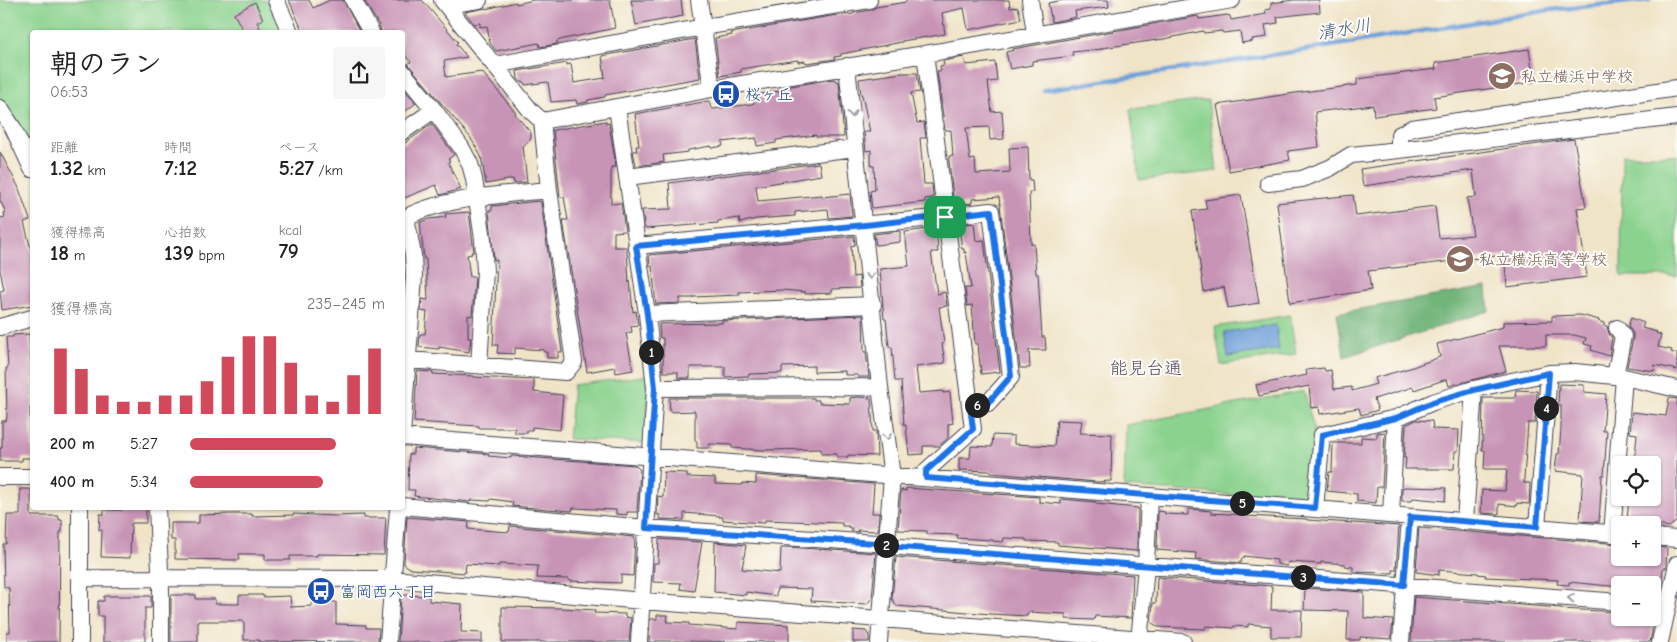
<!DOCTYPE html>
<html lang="ja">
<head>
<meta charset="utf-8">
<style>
  body { margin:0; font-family:"Comic Neue","Klee One",sans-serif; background:#f6f6f6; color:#222; height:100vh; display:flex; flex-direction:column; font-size:19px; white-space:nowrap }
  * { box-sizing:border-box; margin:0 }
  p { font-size:16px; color:#767676 }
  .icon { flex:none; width:28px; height:28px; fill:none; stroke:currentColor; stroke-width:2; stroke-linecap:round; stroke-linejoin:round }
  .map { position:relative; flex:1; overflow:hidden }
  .drawer { position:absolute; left:30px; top:30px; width:375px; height:480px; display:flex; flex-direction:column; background:#fff; border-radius:5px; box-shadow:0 1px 4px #0004 }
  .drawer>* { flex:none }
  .buttons { position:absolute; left:1611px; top:456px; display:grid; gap:10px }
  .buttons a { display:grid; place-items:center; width:50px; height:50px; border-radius:5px; background:#fff; box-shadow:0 1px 4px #0004; font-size:25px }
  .pin { position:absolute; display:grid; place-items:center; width:42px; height:42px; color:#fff; margin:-21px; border-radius:10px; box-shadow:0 2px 8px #0006 }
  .km { position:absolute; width:25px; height:25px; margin:-12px; border-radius:50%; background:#222; color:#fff; font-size:14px; line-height:25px; text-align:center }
  .round { display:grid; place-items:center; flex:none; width:52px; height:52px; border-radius:5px; background:#f6f6f6 }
  .overview { display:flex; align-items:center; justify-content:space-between; height:85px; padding:0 20px }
  h1 { font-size:28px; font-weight:700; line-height:38px }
  .metrics { display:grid; grid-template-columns:repeat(3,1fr); gap:8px; height:85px; padding:5px 20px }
  .metrics div { display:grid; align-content:center }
  .metrics b { font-size:21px; font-weight:700 }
  .metrics small { font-size:14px; font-weight:400 }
  .metrics p { font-size:14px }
  .chart { height:140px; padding:10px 20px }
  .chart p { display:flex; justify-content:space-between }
  .chart svg { width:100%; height:90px; margin-top:5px; stroke:#d1495b; stroke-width:6 }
  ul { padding:0 20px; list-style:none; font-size:16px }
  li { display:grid; grid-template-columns:80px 60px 1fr; align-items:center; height:38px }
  li i { height:12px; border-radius:6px; background:#d1495b }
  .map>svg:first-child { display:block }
</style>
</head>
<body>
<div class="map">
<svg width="1677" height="642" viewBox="0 0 1677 642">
  <rect width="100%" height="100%" fill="#fdfcf7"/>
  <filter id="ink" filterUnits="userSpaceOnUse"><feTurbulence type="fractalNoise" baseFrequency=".02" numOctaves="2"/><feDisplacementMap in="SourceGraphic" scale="10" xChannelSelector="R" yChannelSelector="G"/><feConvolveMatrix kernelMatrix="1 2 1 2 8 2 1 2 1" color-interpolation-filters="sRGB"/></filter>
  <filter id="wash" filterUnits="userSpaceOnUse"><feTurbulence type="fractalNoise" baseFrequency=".0096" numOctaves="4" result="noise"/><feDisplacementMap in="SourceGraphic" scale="20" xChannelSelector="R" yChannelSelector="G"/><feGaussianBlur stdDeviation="1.12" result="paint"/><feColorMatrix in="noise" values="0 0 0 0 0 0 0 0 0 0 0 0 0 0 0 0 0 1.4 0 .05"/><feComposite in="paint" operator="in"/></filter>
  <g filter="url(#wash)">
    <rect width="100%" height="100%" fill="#f0e4c7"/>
    <path fill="#8ad28d" stroke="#567a64" d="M0,0h269l17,32h-254v125l-14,-29 -18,-30z
      M1208,100l9,71 -78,9 -9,-71z
      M1622,155h55v121h-56z
      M1290,315l6,39 -75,11 -6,-38z
      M650,375l-4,68 -78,-4 5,-54z
      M1304,391l10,38 -7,65 -3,6 -180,-13 2,-62z"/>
    <path fill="#6fb478" stroke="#486b5a" d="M1487,287l2,24 -145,46 -7,-44z"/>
    <path fill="#6fa0d9" stroke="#48618a" d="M1276,325l3,24 -51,8 -4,-25z"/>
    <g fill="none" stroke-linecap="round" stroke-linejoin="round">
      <path stroke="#6fa0d9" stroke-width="4.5" d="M1044,90l268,-41 238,-39 99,-10"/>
    </g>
    <g id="blocks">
      <path fill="#c894b6" d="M289,0h20l4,8 17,-8h13l17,32h-57z
        M364,0h58l36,42 -2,2 11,13 -23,4 2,16 36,-5 34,41 -1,1 16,19v6l-8,7 4,36 -13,1 -1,-4 -27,5 -5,-28 -11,-19 -62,-73 3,-2 -9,-11v-19h-21l-1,-5z
        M534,0h76l5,28 -51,11 -7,2v3l-17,3 -1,-4 -43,8 -6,-8 -3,-17 -7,1v-4l-6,1 -9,-12 21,-4v1l30,-7v2z
        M631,0h50l2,16 -47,9z
        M906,0h103l1,8 8,-1 3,12 -53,11 -4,-22 -22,5 3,21 -43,7v1l-61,12v2l-7,1 1,2 -29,4 -1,-2 -7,1v-2l-14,2 -43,7v3l-21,4 -5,-38 17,-3 -1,-2 100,-17 22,-2v-1l18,-3 5,-3 30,-5z
        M1064,0h44l1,7 -34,4 1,6 -24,5 -4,-19z
        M1294,0h25l1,12 -43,5 1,6 -13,2 2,12 -15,2 1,2 -11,2 -2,-12 -17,2 -1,-2 -18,2 -1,-2 -39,8 -62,9v1l-30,3 1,4 -41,5v4l-22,4 -4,-17 8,-2 -1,-1 185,-33 1,3 28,-4 3,1 1,4 35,-6 -1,-4 6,-1v-6z
        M255,2l8,17 -6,3 5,10h-18l-10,-18z
        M695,39l5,39 -95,17v2l-17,3v2l-11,2 -1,-4 -25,2 -3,-20 -23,3 -1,-3h-3l-3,-3 -1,-8 50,-8v2l4,-1 3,19 31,-5 -3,-22z
        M1529,49l5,33 -100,15 2,11 -62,8 -1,-11 -58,7 4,35 -31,4 2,9 -61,11 -12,-66 78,-12 62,-8v-6l79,-10 -1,-6z
        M964,57l2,8 29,-3 2,19 -9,1 4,30 10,-1 2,28 -14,1 -1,-13 -23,1 4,32 5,-1 1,15 34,-2 -1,-24 19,-1 1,33h3l1,12h-4l2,52h3l2,30h2l4,63h3l1,13h-17l1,18h-10l-21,-171 -27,2v4l-18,2 -5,-44v-5h4l-2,-26h-6l-8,-59h4l-1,-5 4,-1 -1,-4z
        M902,73h15l3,19 -9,1 6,30 7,-1 2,16h-6l4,46h8l1,14 -8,1v3l-53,6 -2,-17 5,-1 -1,-24h-3v-16l-5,1 -2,-19h6l-8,-37h-1l-2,-16z
        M833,79l6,3 5,55h-28v-2l-40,5v3l-19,3 -1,-8 -34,4 1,4 -11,2 -1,-2 -23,4v2l-25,3 1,7 -28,4 -3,-15h4l-1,-5h3l-4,-32 74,-13 2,7 3,1 37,-5 3,-1 -1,-8 27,-4v-3z
        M403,88l13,15 -14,11v-25z
        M606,121v3l3,-1 7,44h-5v37l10,-1 4,28 -11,1v15h12l1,3 2,33 1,-2 3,31 3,-1 2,14 -7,1 1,6 -6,1 7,37 -17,3 -1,-6 -28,5 -24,-152h5l-4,-23h-4l-7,-67z
        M432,124l22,31 -6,4 2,2 -2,1 13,27 -21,6 -4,-10 -34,14v-54z
        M1574,139l12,68 -9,1 10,69 -80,10 -3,-32 -136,16 3,19 -81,13 -13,-100 76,-8 3,21 79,-10 4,32 34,-3 -6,-37 9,-1 -3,-27 -110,16 -3,-17z
        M0,152l18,34 12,34 -6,2 8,32v51l-30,5 -2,-19 4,-1 -4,-20v-52l5,-1 -1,-4 2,-1 -6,-11z
        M819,163l2,12 -65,11 2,15 64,-6v2l28,-3 2,22 -23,2 -1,-9 -33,3v4l-39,3 -16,4 -1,-5 -21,3v2l-73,6 -3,-19 29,-1 -2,-26z
        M1241,195l18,108 -31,5 -4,-21 -20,5 -12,-81 15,-2 -2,-9z
        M539,201l2,1 21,150h-4v6h-11v-6h-3v-2l-29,-2v6l-18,-1 1,-8h-5l4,-85h-3l-5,-50h3v-4z
        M469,212l5,40h-3l1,2 -5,1 3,22h5l-3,39 -4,-1v23h3l-2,14 -30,-5v2l-20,-2 1,-13h5l2,-22 -6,-1 1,-12 6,1 -2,-41h-2l-4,-37 9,-3 17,-2 -1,-3z
        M974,223l2,18 8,-1 16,132 -19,2 -3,-30h-3l-3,-39 -5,1 -2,-18h6l-5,-36 -2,1v-4h-2l-2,-15h-2l-1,-9z
        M936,228l2,24h-7l6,42 8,-2 2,14 -8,1 5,36 -2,1 3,19 -29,4 3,26 24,-2v2l7,-1 3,31 -5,1v14l-9,8h-16v8l-14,1 -3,-30h-2l-3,-44h-6l-3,-34h-3l-3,-28h-2l-4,-50 29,-3 -4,-34z
        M900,231v11l-24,3 -2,-11z
        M854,236l1,9 -4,1 2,31 6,-1 1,12 -28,1v4l-27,1v-2l-23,-2 -43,2v3l-46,2v1h-13v5l-24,1 -4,-38h-2l-1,-11z
        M863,315l1,37h2l3,25h-11v-2h-13v-4l-31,1v-6l-32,1v6l-33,1v2l-24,1v-10h-35v11h-12v-6h-15v-34h-3l-1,-14 63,-1v-2z
        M1581,315l18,5 -1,1 6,2v3h3l2,8 3,4 -3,18 -18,-6 1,-4 -8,-2 2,-6 -12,-3h-28v11h-47l7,25 -57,15 -2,-7 -33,11 -1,-3 -39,12 4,11 -17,5 -2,-7 -39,6 -1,-7 -8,1 -2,-22 -50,10 -3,-11 51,-10 -1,-5 18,-2 1,3 6,-1 3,19 18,-2v4l24,-7 -2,-6 36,-10 30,-11 -3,-13 66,-17v-5l49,-1v-5z
        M1631,318l13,5 -2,5 15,4 -1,1 5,2 -3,12 14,3 -1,2 6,2v16l-22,-5 -1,6 -27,-4 6,-29v-5l-5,-7z
        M29,334l3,38v36h-2l2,50h-10v3h-22v-13h2v-27h4l1,-4 -1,-49h2l-2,-31h7v-2z
        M417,371l16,1v2l41,2v1l60,3v12l29,3 -3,35 -28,-3v3h-5v3h-12v-5h-36v-2l-65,-4z
        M1559,384l25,1v7l22,2 -3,37h4l-3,44h-2l-3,47 -19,-1 3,-47 -28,-3 2,-17h2l2,-25v-24h-3z
        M1516,390l21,1 -2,32h-7l-4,55v5h6l-1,21 -12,-1v3l-18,-2v10l-18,-1 1,-23 23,1 2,-22h-23l1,-19h-3l1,-52h32z
        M858,397l13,1 2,33h3l1,25 -29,-1v2h-11v-3h-16v-5l-59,1 -30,-2v-3l-23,-1v4h-12v-7h-2v-30l-25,1 -1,-14h145v2h5v3l31,1v-6z
        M1669,398l8,1v117l-1,6 -7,5 -42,-6 2,-23h24l3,-33h-22l3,-31 -7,-1 2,-21 34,4z
        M1057,420l25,1 -2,12 32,1 -1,47 -14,1 -106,-9v-2l-32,-1v-12h11l1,-12 21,1 1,-12 21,1v8l40,2z
        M1416,420l16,1 1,8 26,1 -1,21h-3l-1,18h-49l1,-11h-2l2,-33z
        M1385,432l-3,55h-5l-1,16 -19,-2v-7l-30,-3 2,-19h3l1,-29h28v-6l16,1v-5z
        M413,448l76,6 -1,2 23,2v-2l124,9 5,5 -3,42h-10v3l-11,-1v-4l-43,-2 -1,3 -60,-5 1,-4 -22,-3 -1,2 -18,-1 -2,2 -56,-6 1,-6h-7l1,-36h4z
        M664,472l23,1v4l28,1v6l27,1 1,-2 13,1v-9l118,9 -2,29h7l-1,18 -21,-1 2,2 -8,-1 1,-3h-3v-2h-7v-3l-77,-3v3l-17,-1 -25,-2v-3h-4l1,-1 -36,-3v7l-24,-1v-4h-3l1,-19 5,1z
        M1404,487l42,1 -1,13 -32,-3 -1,3h-10v-13z
        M906,488l133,9v5l22,2v-5l35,3v2l42,4 -1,43 -79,-6v-3l-32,-1v-2l-22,-1 -1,4 -10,-1v-1l-36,-2 1,-3 -31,-1v-3l-29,-1 3,-40 5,1z
        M20,489h11v27h28v4h3v12h-2l-1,110h-52v-10h3l-1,-44 -5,-1 -1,-43h3l1,-29h13z
        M122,508h24v15h-14l-1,2 -1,33 -29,-1 1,-27h-3l1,-16h4v-4h18z
        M1188,509l23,2v2l35,2v1l61,3v1l92,6 -3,44h-3v3l-40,-1v-5l-8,-1v-2l-24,-2v2l-33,-2 -1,4 -10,-2v-4l-33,-4v2h-2l-1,5 -46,-4 1,-6 -39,-3 1,-39 7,1v2l23,1z
        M230,514h22v2l41,-1v-1l42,2 29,-1v3h22l-2,37 -67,-1v2h-27v4h-25v-6h-26v6l-64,-1v-19h-4v-17h28v-8z
        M407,517l62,5 -1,7 41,3 1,-6 124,11 1,2 -2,37 -12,-1v8l-52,-2v-2l-32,-1 1,-12 -39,-2v2l-33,-2 -1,9 -54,-4 -7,-5z
        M1419,528l201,16v14h34l1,-11 11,1 1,1 -1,17v2h-3l-2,22 -9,-1v-4h-32v2l-51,-5v3l-12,-1 1,-4 -73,-3 1,-2 -8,-1v-1l-39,-3v5l-23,-3z
        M659,539l43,3 -8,49 -14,-2 1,-6 -28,-1 1,-19h4z
        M715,542l31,3 -4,24 38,4 1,-25h5v-1l90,6 -4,45 -5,6 -56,-3 1,-12 -35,-1 -1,8 -30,-4v3l-32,-3z
        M896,557l237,18 -2,43 -36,-2 -1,4 -28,-1v-5l-38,-2 -1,4 -36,-2 -94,-8 -5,-7z
        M1157,577l115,9 -1,24h31l-1,27h-30v-11l-23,-2v3l-14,-1 -1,2 -27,-2 -1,3 -47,-2 -7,-5 2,-19h3z
        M1305,588l59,4v26l29,2 -2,19 -31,-2v3h-13l1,-29 -44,-1z
        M172,595h24v4h19v5h24v-9h24v2l27,-1 1,11 21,-1v-5l24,1v22l30,1v3h13l-1,13 -119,1v-2h-15v-19h-46v21h-27v-46z
        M404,595l25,1v5l33,3 -1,28 21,1v9h-84l3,-44z
        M104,596h47v12h-6v34h-42v-26h-5v-15h6z
        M1414,597l148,11v1l58,3v6h32v14l-2,10h-239z
        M502,607l60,1 33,2 -1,3 31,1v3l6,1 -2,24h-127z
        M657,615h11l-1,7 22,1v2l48,4 1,-7 51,3v17l-133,-1v1h-7l1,-23h7z
        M853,630l13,1 3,5v6h-16z"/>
    </g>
  </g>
  <g filter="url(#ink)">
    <use href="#blocks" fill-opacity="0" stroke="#413f50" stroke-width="1"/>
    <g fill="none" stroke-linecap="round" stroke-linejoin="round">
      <defs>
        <path id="minor" d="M276,0l14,32
          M353,0l18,32
          M699,0l13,89
          M1030,0l5,33
          M446,5l33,-5
          M925,54l48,375 -47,42v7
          M495,65l209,-38 165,-27
          M847,66l33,321 12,89 -13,166
          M402,71l32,39 27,37 9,17 4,15 9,60 2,32 -6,94
          M1677,88l-265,40 -13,7v15l278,-33
          M617,107l30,207 8,74 -16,254
          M0,108l13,20 19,41
          M542,121l170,-32 213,-35 307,-54
          M402,132l32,-22
          M627,177l228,-29
          M1268,183l34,-4 28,-11 21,-13 48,-5
          M945,216l46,-5 20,166 -23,26 -18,3
          M402,220c32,-22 108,-26 147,-30
          M636,246l309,-29
          M647,314l226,-9
          M0,327l32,-9
          M409,360l157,12 8,-10 -25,-172 -7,-69 -11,-10 -89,-111
          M1615,376l8,-40 -6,-8
          M655,388l225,-1
          M402,435l12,-158 -1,-22 -7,-38
          M402,437l913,72 7,-74 74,-17 37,-16 41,-13 75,-16 26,-1 49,5 53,12
          M0,477h32
          M402,506l244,22 230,15 12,3 732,56
          M157,508l4,82v52
          M1315,509l305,25
          M1391,515l5,-97
          M1465,521l9,-132
          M1537,527l12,-154
          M1612,534l12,-157
          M1652,537l25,2
          M80,578l312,1 251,22 540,41
          M1652,604l15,2
          M80,642v-134
          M388,642l10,-134
          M1139,642l7,-76 3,-70
          M1401,642l9,-125
          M1660,642l17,-78"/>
      </defs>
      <use href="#minor" stroke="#413f50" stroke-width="18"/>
      <use href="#minor" stroke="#fff" stroke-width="16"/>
    </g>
    <defs><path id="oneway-chevron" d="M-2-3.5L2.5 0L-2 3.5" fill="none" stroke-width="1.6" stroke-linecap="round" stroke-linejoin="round" transform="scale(1.25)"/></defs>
    <g stroke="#9c9ca7">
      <use href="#oneway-chevron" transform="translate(852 114) rotate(84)"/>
      <use href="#oneway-chevron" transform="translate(870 276) rotate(84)"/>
      <use href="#oneway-chevron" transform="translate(887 437) rotate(83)"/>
      <use href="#oneway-chevron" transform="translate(1571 598) rotate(-176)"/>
    </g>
  </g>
  <g fill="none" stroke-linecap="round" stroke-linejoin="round" filter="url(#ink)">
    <defs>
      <path id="route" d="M991,211l20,165 -23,27 -18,3 3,23 -47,42v7l389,30 7,-73 74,-17 37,-16 41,-12 75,-17 -12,154 -127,-10 -6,68 -516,-39 -12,-3 -230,-15 9,-140 -8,-74 -11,-68 229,-21z"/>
    </defs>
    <use href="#route" stroke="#fff" stroke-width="10"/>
    <use href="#route" stroke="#1a73e8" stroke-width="6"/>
  </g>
  <defs>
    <symbol id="school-disc" viewBox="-11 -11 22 22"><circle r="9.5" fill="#8d6e63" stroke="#fdfcf7"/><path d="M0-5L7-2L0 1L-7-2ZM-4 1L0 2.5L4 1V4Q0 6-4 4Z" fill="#fff"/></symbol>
    <symbol id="bus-disc" viewBox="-11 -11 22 22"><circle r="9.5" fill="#1a4fb4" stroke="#fdfcf7"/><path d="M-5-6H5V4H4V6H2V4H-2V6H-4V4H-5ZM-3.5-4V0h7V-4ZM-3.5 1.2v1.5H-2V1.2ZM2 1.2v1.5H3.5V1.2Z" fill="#fff"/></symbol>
  </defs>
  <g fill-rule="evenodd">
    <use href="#school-disc" x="1486" y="60" width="32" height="32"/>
    <use href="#bus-disc" x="710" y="78" width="32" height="32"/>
    <use href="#school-disc" x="1444" y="243" width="32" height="32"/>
    <use href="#bus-disc" x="305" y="575" width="32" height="32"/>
  </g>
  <g text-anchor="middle" stroke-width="4" stroke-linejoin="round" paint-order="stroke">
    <g font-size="16" fill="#785e54" stroke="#fdfcf7" text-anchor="start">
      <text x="1521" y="82">私立横浜中学校</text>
      <text x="1479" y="265">私立横浜高等学校</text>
    </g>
    <g font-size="16" fill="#164399" stroke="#fdfcf7" text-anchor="start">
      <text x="745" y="100">桜ヶ丘</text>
      <text x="340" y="597">富岡西六丁目</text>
    </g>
    <g font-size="18" font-style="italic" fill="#455b82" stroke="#fdfcf7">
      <text transform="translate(1344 29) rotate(-9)" y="6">清水川</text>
    </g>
    <g font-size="18" fill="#5c4a66" stroke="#fdfcf7">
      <text x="1146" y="374">能見台通</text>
    </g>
  </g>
</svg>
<div class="buttons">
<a><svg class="icon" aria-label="locate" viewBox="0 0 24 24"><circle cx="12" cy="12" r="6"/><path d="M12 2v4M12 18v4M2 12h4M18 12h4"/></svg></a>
<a>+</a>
<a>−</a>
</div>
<div class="pin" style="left:945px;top:217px;background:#1e9e55"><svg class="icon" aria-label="arrive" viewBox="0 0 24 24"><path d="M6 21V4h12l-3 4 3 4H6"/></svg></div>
<b class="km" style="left:651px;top:352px">1</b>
<b class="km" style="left:886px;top:545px">2</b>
<b class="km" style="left:1303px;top:577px">3</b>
<b class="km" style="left:1546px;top:408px">4</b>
<b class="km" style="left:1242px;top:503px">5</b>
<b class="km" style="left:977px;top:405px">6</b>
<section class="drawer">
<div class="overview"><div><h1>朝のラン</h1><p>06:53</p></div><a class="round"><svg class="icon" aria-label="share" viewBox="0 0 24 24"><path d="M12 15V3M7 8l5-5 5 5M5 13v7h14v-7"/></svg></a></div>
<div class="metrics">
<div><p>距離</p><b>1.32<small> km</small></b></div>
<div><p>時間</p><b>7:12</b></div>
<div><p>ペース</p><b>5:27<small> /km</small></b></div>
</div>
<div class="metrics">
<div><p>獲得標高</p><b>18<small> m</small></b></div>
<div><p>心拍数</p><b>139<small> bpm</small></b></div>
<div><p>kcal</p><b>79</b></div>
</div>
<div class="chart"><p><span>獲得標高</span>235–245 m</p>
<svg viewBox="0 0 160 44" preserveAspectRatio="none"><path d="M5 44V12M15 44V22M25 44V35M35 44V38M45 44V38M55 44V35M65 44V35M75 44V28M85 44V16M95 44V6M105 44V6M115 44V19M125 44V35M135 44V38M145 44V25M155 44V12"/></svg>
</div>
<ul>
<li><b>200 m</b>5:27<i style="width:75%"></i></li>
<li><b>400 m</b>5:34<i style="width:68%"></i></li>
</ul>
</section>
</div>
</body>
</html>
